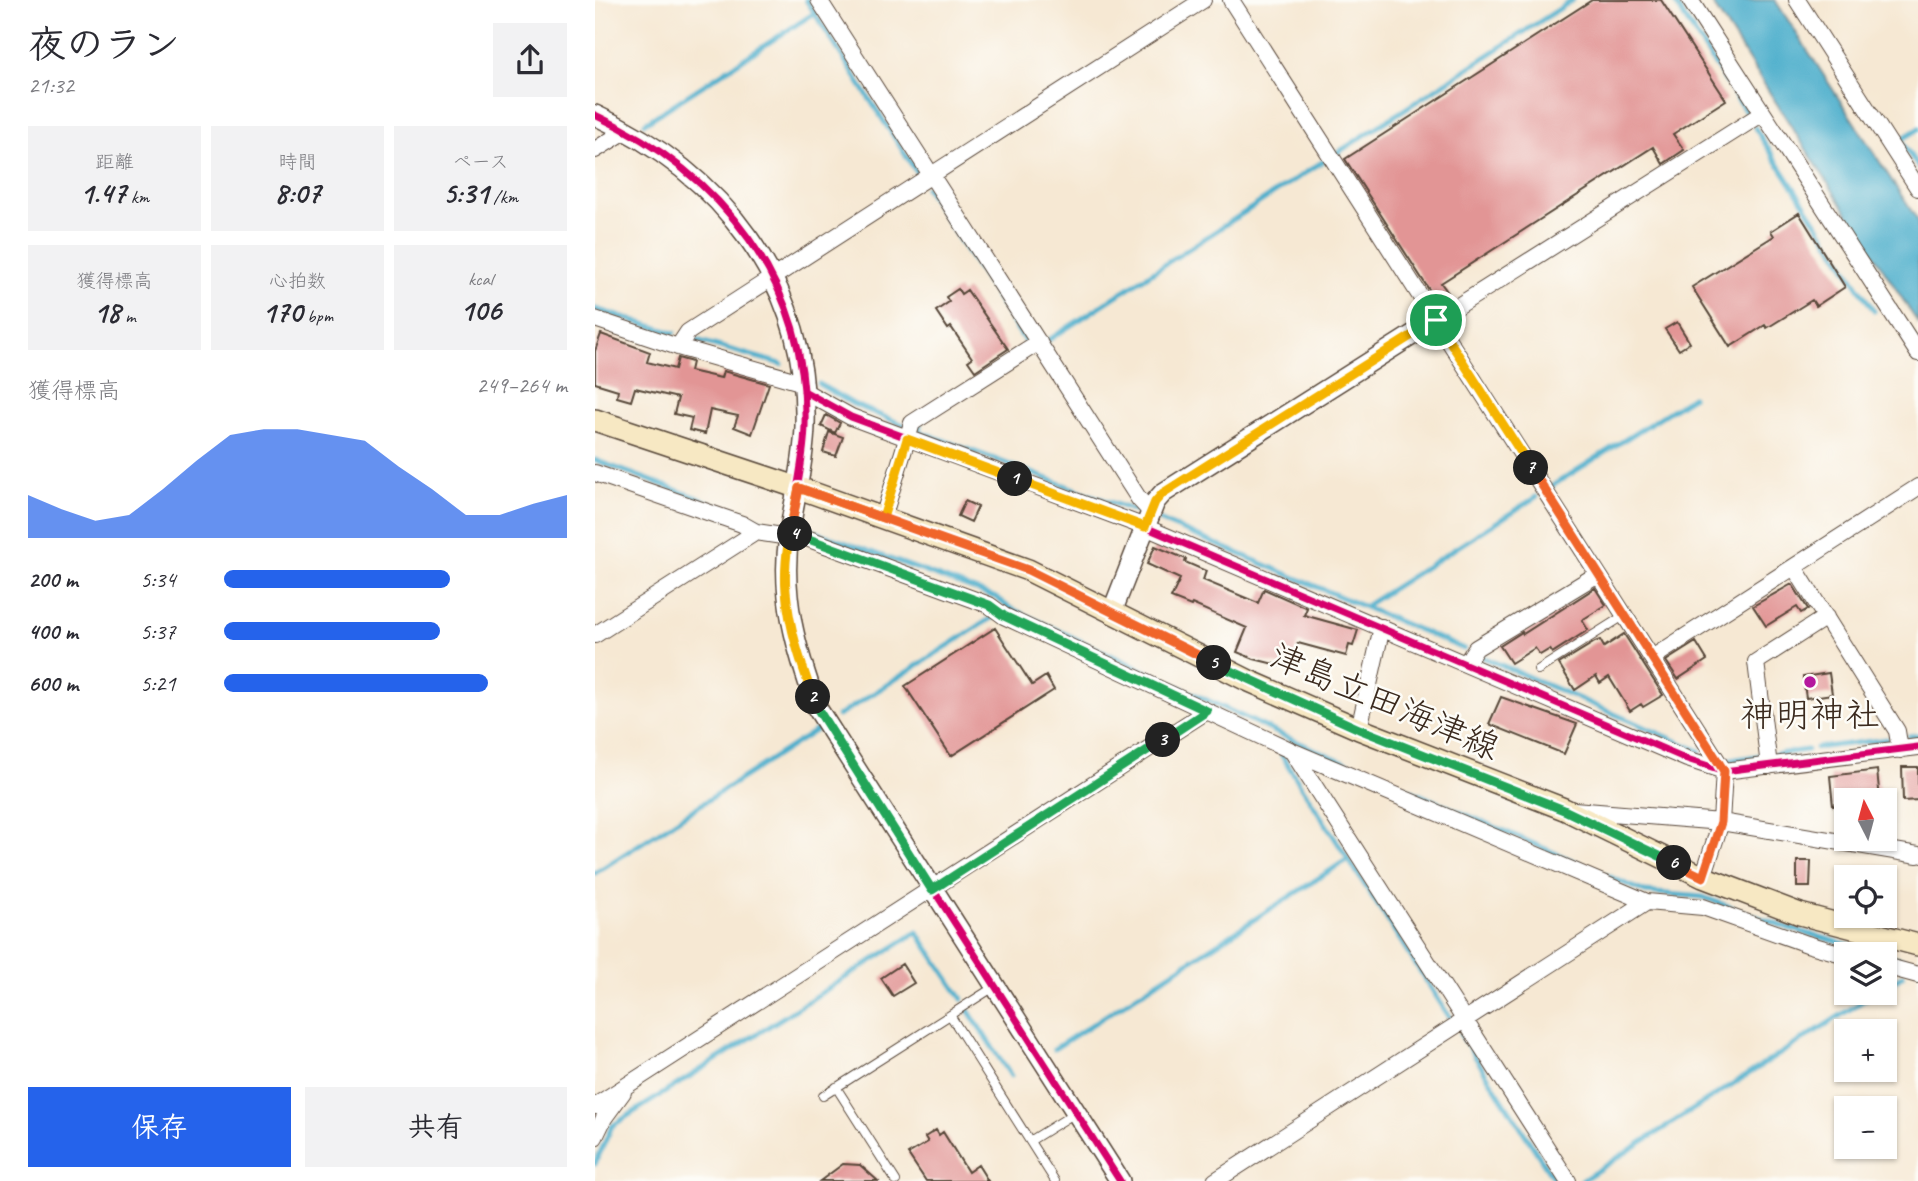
<!DOCTYPE html>
<html lang="ja">
<head>
<meta charset="utf-8">
<style>
  body { margin:0; font-family:Caveat,"Klee One",sans-serif; background:#f2f2f3; color:#2b2b33; height:100vh; display:flex; flex-direction:column; font-size:26px; white-space:nowrap }
  * { box-sizing:border-box; margin:0 }
  p { font-size:23px; color:#7c7c81 }
  .icon { flex:none; width:38px; height:38px; fill:none; stroke:currentColor; stroke-width:2; stroke-linecap:round; stroke-linejoin:round }
  .map { position:relative; flex:1; overflow:hidden }
  .panel { display:flex; flex-direction:column; background:#fff; width:595px }
  .panel>* { flex:none }
  .needle { width:46px; rotate:354deg }
  .buttons { position:absolute; left:1239px; top:788px; display:grid; gap:14px }
  .buttons a { display:grid; place-items:center; width:63px; height:63px; border-radius:0px; background:#fff; box-shadow:0 2px 5px #0004; font-size:35px }
  .pin { position:absolute; display:grid; place-items:center; width:60px; height:60px; color:#fff; margin:-30px; border:4px solid #fff; border-radius:50%; box-shadow:0 2px 7px #0007 }
  .km { position:absolute; width:35px; height:35px; margin:-18px; border-radius:50%; background:#222; color:#fff; font-size:19px; line-height:35px; text-align:center }
  .round { display:grid; place-items:center; flex:none; width:74px; height:74px; border-radius:0px; background:#f2f2f3 }
  .summary { display:flex; align-items:center; justify-content:space-between; height:119px; padding:0 28px }
  h1 { font-size:38px; font-weight:700; line-height:52px }
  .figures { display:grid; grid-template-columns:repeat(3,1fr); gap:10px; height:119px; padding:7px 28px }
  .figures div { display:grid; align-content:center; border-radius:0px; background:#f2f2f3; text-align:center }
  .figures b { font-size:30px; font-weight:700 }
  .figures small { font-size:19px; font-weight:400 }
  .figures p { font-size:19px }
  .chart { height:196px; padding:14px 28px }
  .chart p { display:flex; justify-content:space-between }
  .chart svg { width:100%; height:126px; margin-top:7px; fill:#2563eb; opacity:.7 }
  .action { display:flex; gap:14px; margin-top:auto; padding:14px 28px }
  .action a { flex:1; height:80px; border-radius:0px; background:#2563eb; color:#fff; font-size:28px; font-weight:700; line-height:80px; text-align:center }
  .action a+a { background:#f2f2f3; color:#2b2b33 }
  ul { padding:0 28px; list-style:none; font-size:23px }
  li { display:grid; grid-template-columns:112px 84px 1fr; align-items:center; height:52px }
  li i { height:18px; border-radius:9px; background:#2563eb }
  main { display:flex; flex:1; min-height:0 }
  .map>svg:first-child { display:block }
</style>
</head>
<body>
<main>
<section class="panel">
<div class="summary"><div><h1>夜のラン</h1><p>21:32</p></div><a class="round"><svg class="icon" aria-label="share" viewBox="0 0 24 24"><path d="M12 15V3M7 8l5-5 5 5M5 13v7h14v-7"/></svg></a></div>
<div class="figures">
<div><p>距離</p><b>1.47<small> km</small></b></div>
<div><p>時間</p><b>8:07</b></div>
<div><p>ペース</p><b>5:31<small> /km</small></b></div>
</div>
<div class="figures">
<div><p>獲得標高</p><b>18<small> m</small></b></div>
<div><p>心拍数</p><b>170<small> bpm</small></b></div>
<div><p>kcal</p><b>106</b></div>
</div>
<div class="chart"><p><span>獲得標高</span>249–264 m</p>
<svg viewBox="0 0 160 44" preserveAspectRatio="none"><path d="M0 44V29L10 34L20 38L30 36L40 27L50 17L60 8L70 6L80 6L90 8L100 10L110 19L120 27L130 36L140 36L150 32L160 29V44z"/></svg>
</div>
<ul>
<li><b>200 m</b>5:34<i style="width:66%"></i></li>
<li><b>400 m</b>5:37<i style="width:63%"></i></li>
<li><b>600 m</b>5:21<i style="width:77%"></i></li>
</ul>
<div class="action"><a>保存</a><a>共有</a></div>
</section>
<div class="map">
<svg width="1323" height="1181" viewBox="0 0 1323 1181">
  <rect width="100%" height="100%" fill="#fdfcf7"/>
  <filter id="ink" filterUnits="userSpaceOnUse"><feTurbulence type="fractalNoise" baseFrequency=".0143" numOctaves="2"/><feDisplacementMap in="SourceGraphic" scale="14" xChannelSelector="R" yChannelSelector="G"/><feConvolveMatrix kernelMatrix="1 2 1 2 8 2 1 2 1" color-interpolation-filters="sRGB"/></filter>
  <filter id="wash" filterUnits="userSpaceOnUse"><feTurbulence type="fractalNoise" baseFrequency=".00686" numOctaves="4" result="noise"/><feDisplacementMap in="SourceGraphic" scale="28" xChannelSelector="R" yChannelSelector="G"/><feGaussianBlur stdDeviation="1.57" result="paint"/><feColorMatrix in="noise" values="0 0 0 0 0 0 0 0 0 0 0 0 0 0 0 0 0 1.4 0 .05"/><feComposite in="paint" operator="in"/></filter>
  <g filter="url(#wash)">
    <rect width="100%" height="100%" fill="#f6e8d3"/>
    <path fill="#4dafcc" stroke="#446c75" stroke-width="2" d="M1115,0h65l143,221v102z"/>
    <g fill="none" stroke-linecap="round" stroke-linejoin="round">
      <path stroke="#4dafcc" stroke-width="5" d="M211,0l111,173
        M1078,0l74,114
        M50,123l174,-113
        M1160,128l119,183
        M1323,129l-18,11 18,27
        M742,153l236,-153
        M331,188l100,155
        M0,309l79,24
        M101,340l85,24
        M452,341l278,-181
        M224,384l34,20 51,21
        M325,425l-1,6 218,81
        M0,460l173,64
        M957,486l140,-89
        M564,520l305,129
        M216,530l186,68 11,9 276,129 361,156 58,5 85,31 93,26
        M770,606l171,-109
        M885,656l220,95
        M243,716l155,-99
        M1314,736l9,-1
        M1221,748l71,-9
        M1181,754l31,-4
        M687,756l170,265
        M1135,760l33,-5
        M0,873l223,-144
        M1290,955l33,9
        M1290,987l18,-12
        M373,1010l43,66
        M866,1035l94,146
        M459,1049l294,-190
        M0,1164l17,-38 305,-194 45,67
        M986,1181l296,-189"/>
    </g>
    <g id="blocks">
      <path fill="#e29595" d="M997,0h69l65,100 -53,34 11,16 -21,14 -10,-17 -212,136 8,11 -12,8 -92,-143z
        M1204,213l46,74 -29,19 -4,-6 -45,28 -2,-3 -35,22 -38,-60 82,-51 -3,-5z
        M363,289l3,5 6,-4 41,59 -33,22 -7,-10 4,-3 -21,-31 -3,2 -12,-18 13,-9 -3,-5z
        M1082,322l13,21 -11,7 -14,-21z
        M6,334l49,18 -3,10 28,7 3,-11 14,4 -2,9 31,7 2,-7 46,13 -17,50 -18,-7 4,-11 -28,-6 -5,24 -16,-4 3,-12 -18,-4 4,-16 -43,-10 -4,13 -14,-4 1,-7 -23,-7v-32z
        M231,415l14,8 -5,10 -14,-7z
        M234,432l14,5 -7,19 -13,-4z
        M370,501l13,6 -7,15 -13,-6z
        M560,546l31,13 -1,3 21,9 -3,9 55,23 6,-14 43,19 -3,7 54,15 -5,16 -4,-1 -3,11 -48,-13 -8,25 -36,-9 -17,-7 10,-24 -55,-24 -1,2 -20,-8 9,-19 -33,-15z
        M1197,584l16,25 -7,4 -4,-6 -31,19 -13,-20z
        M1000,588l11,17 -24,15 6,10 -36,23 -2,-4 -10,6 -5,-7 -24,15 -11,-17 22,-14 1,2z
        M400,628l37,57 14,-9 8,14 -103,66 -46,-70z
        M1029,634l39,61 -20,12 -2,-3 -11,7 -21,-34 -9,6 -4,-7 -21,14 -16,-26 36,-22 5,-2 4,7z
        M1101,642l11,18 -29,19 -12,-18z
        M1234,673l3,21 -26,4 -3,-21z
        M906,697l76,27 -13,30 -75,-30z
        M1307,767h16v33l-15,1z
        M1282,770l3,30h-34v4l-13,2 -3,-30z
        M1202,861h14l-1,26h-13z
        M307,964l12,19 -21,13 -12,-18z
        M341,1130l3,5 4,-3 25,40 10,-7 10,16h-62l-18,-27 20,-12 -3,-5z
        M248,1164l17,1 18,16h-58z"/>
    </g>
  </g>
  <g filter="url(#ink)">
    <use href="#blocks" fill-opacity="0" stroke="#574639" stroke-width="2"/>
    <g fill="none" stroke-linecap="round" stroke-linejoin="round">
      <defs>
        <path id="service" d="M943,670l87,-55
          M355,1015l105,166
          M241,1087l60,94
          M228,1096l171,-109
          M435,1141l45,-28"/>
        <path id="minor" d="M224,0l320,499 12,13
          M636,0l493,771 -3,51 -18,55
          M1095,0l228,353
          M1202,0l121,188
          M0,150l32,-20
          M0,319l83,28 126,36
          M841,320l327,-207
          M83,347l10,-15 515,-332
          M209,391l47,26 294,110 542,232 37,12 194,-24
          M0,473l147,51 14,8
          M288,518l29,-95 127,-81
          M195,532l199,73 15,11 288,135 355,151 56,5 104,37 39,11
          M1199,567l103,164 3,19
          M0,635l161,-103 33,5
          M1057,658l266,-171
          M871,663l10,-15 122,-74
          M764,729l23,-102
          M697,751l276,430
          M1174,766l-13,-104 70,-45
          M979,810l147,12 197,33
          M1290,966l33,9
          M0,1106l612,-395
          M0,1137l9,-19 19,-26
          M620,1181l432,-279"/>
        <path id="tertiary" d="M0,115c126,58 214,168 210,311 -1,38 -11,73 -16,110 -9,60 8,116 28,172l303,473
          M517,612l43,-110 8,-9 273,-173"/>
        <path id="secondary" d="M0,420l204,68 229,82 219,110 112,49 205,80 139,68 97,37 118,31"/>
      </defs>
      <use href="#service" stroke="#574639" stroke-width="10"/>
      <use href="#minor" stroke="#574639" stroke-width="18"/>
      <use href="#tertiary" stroke="#574639" stroke-width="22"/>
      <use href="#secondary" stroke="#574639" stroke-width="24"/>
      <use href="#service" stroke="#fff" stroke-width="8"/>
      <use href="#minor" stroke="#fff" stroke-width="16"/>
      <use href="#tertiary" stroke="#fff" stroke-width="19"/>
      <use href="#secondary" stroke="#f7e8c3" stroke-width="21"/>
      <defs>
        <path id="cycleway" d="M0,115c126,58 214,168 210,311 -1,38 -11,73 -16,110 -9,60 8,116 28,172l303,473
          M209,391l47,26 294,110 542,232 37,12 194,-24"/>
      </defs>
      <use href="#cycleway" stroke="#fdfcf7" stroke-width="11"/>
      <use href="#cycleway" stroke="#d6006c" stroke-width="7"/>
    </g>
  </g>
  <g fill="none" stroke-linecap="round" stroke-linejoin="round" filter="url(#ink)">
    <defs>
      <path id="split-1" d="M420,479l130,48 10,-25 8,-9 273,-173"/>
      <path id="split-2" d="M218,697c-12,-34 -24,-69 -27,-106 -3,-34 6,-70 13,-103l84,30 24,-79 108,40"/>
      <path id="split-3" d="M218,697l4,11 115,182 231,-150"/>
      <path id="split-4" d="M200,534l194,71 15,11 203,95 -44,29"/>
      <path id="split-5" d="M200,534l-5,-2 9,-44 229,82 186,93"/>
      <path id="split-6" d="M619,663l145,66 205,81 110,53"/>
      <path id="split-7" d="M936,468l193,303 -3,51 -18,55 -29,-14"/>
      <path id="split-8" d="M841,320l95,148"/>
    </defs>
    <use href="#split-1" stroke="#fff" stroke-width="14"/>
    <use href="#split-2" stroke="#fff" stroke-width="14"/>
    <use href="#split-3" stroke="#fff" stroke-width="14"/>
    <use href="#split-4" stroke="#fff" stroke-width="14"/>
    <use href="#split-5" stroke="#fff" stroke-width="14"/>
    <use href="#split-6" stroke="#fff" stroke-width="14"/>
    <use href="#split-7" stroke="#fff" stroke-width="14"/>
    <use href="#split-8" stroke="#fff" stroke-width="14"/>
    <use href="#split-1" stroke="#f5b400" stroke-width="9"/>
    <use href="#split-2" stroke="#f5b400" stroke-width="9"/>
    <use href="#split-3" stroke="#22a559" stroke-width="9"/>
    <use href="#split-4" stroke="#22a559" stroke-width="9"/>
    <use href="#split-5" stroke="#f0652b" stroke-width="9"/>
    <use href="#split-6" stroke="#22a559" stroke-width="9"/>
    <use href="#split-7" stroke="#f0652b" stroke-width="9"/>
    <use href="#split-8" stroke="#f5b400" stroke-width="9"/>
  </g>
  <circle fill="#b5179e" stroke="#fdfcf7" stroke-width="2.5" cx="1215" cy="682" r="7"/>
  <g text-anchor="middle" stroke-width="5" stroke-linejoin="round" paint-order="stroke">
    <g font-size="35" fill="#3b2a1e" stroke="#fdfcf7">
      <text transform="translate(790 701) rotate(23)" y="12">津島立田海津線</text>
    </g>
    <g font-size="35" fill="#3b2a1e" stroke="#fdfcf7">
      <text x="1215" y="726">神明神社</text>
    </g>
  </g>
</svg>
<div class="buttons">
<a><svg class="needle" viewBox="-14 -14 28 28"><path d="M0-13l5 13h-10z" fill="#e53935"/><path d="M0 13l5-13h-10z" fill="#7c7c81"/></svg></a>
<a><svg class="icon" aria-label="locate" viewBox="0 0 24 24"><circle cx="12" cy="12" r="6"/><path d="M12 2v4M12 18v4M2 12h4M18 12h4"/></svg></a>
<a><svg class="icon" aria-label="layers" viewBox="0 0 24 24"><path d="M12 4l9 5-9 5-9-5zM3 14l9 5 9-5"/></svg></a>
<a>+</a>
<a>−</a>
</div>
<div class="pin" style="left:841px;top:320px;background:#1e9e55"><svg class="icon" aria-label="arrive" viewBox="0 0 24 24"><path d="M6 21V4h12l-3 4 3 4H6"/></svg></div>
<b class="km" style="left:420px;top:479px">1</b>
<b class="km" style="left:218px;top:697px">2</b>
<b class="km" style="left:568px;top:740px">3</b>
<b class="km" style="left:200px;top:534px">4</b>
<b class="km" style="left:619px;top:663px">5</b>
<b class="km" style="left:1079px;top:863px">6</b>
<b class="km" style="left:936px;top:468px">7</b>
</div>
</main>
</body>
</html>
